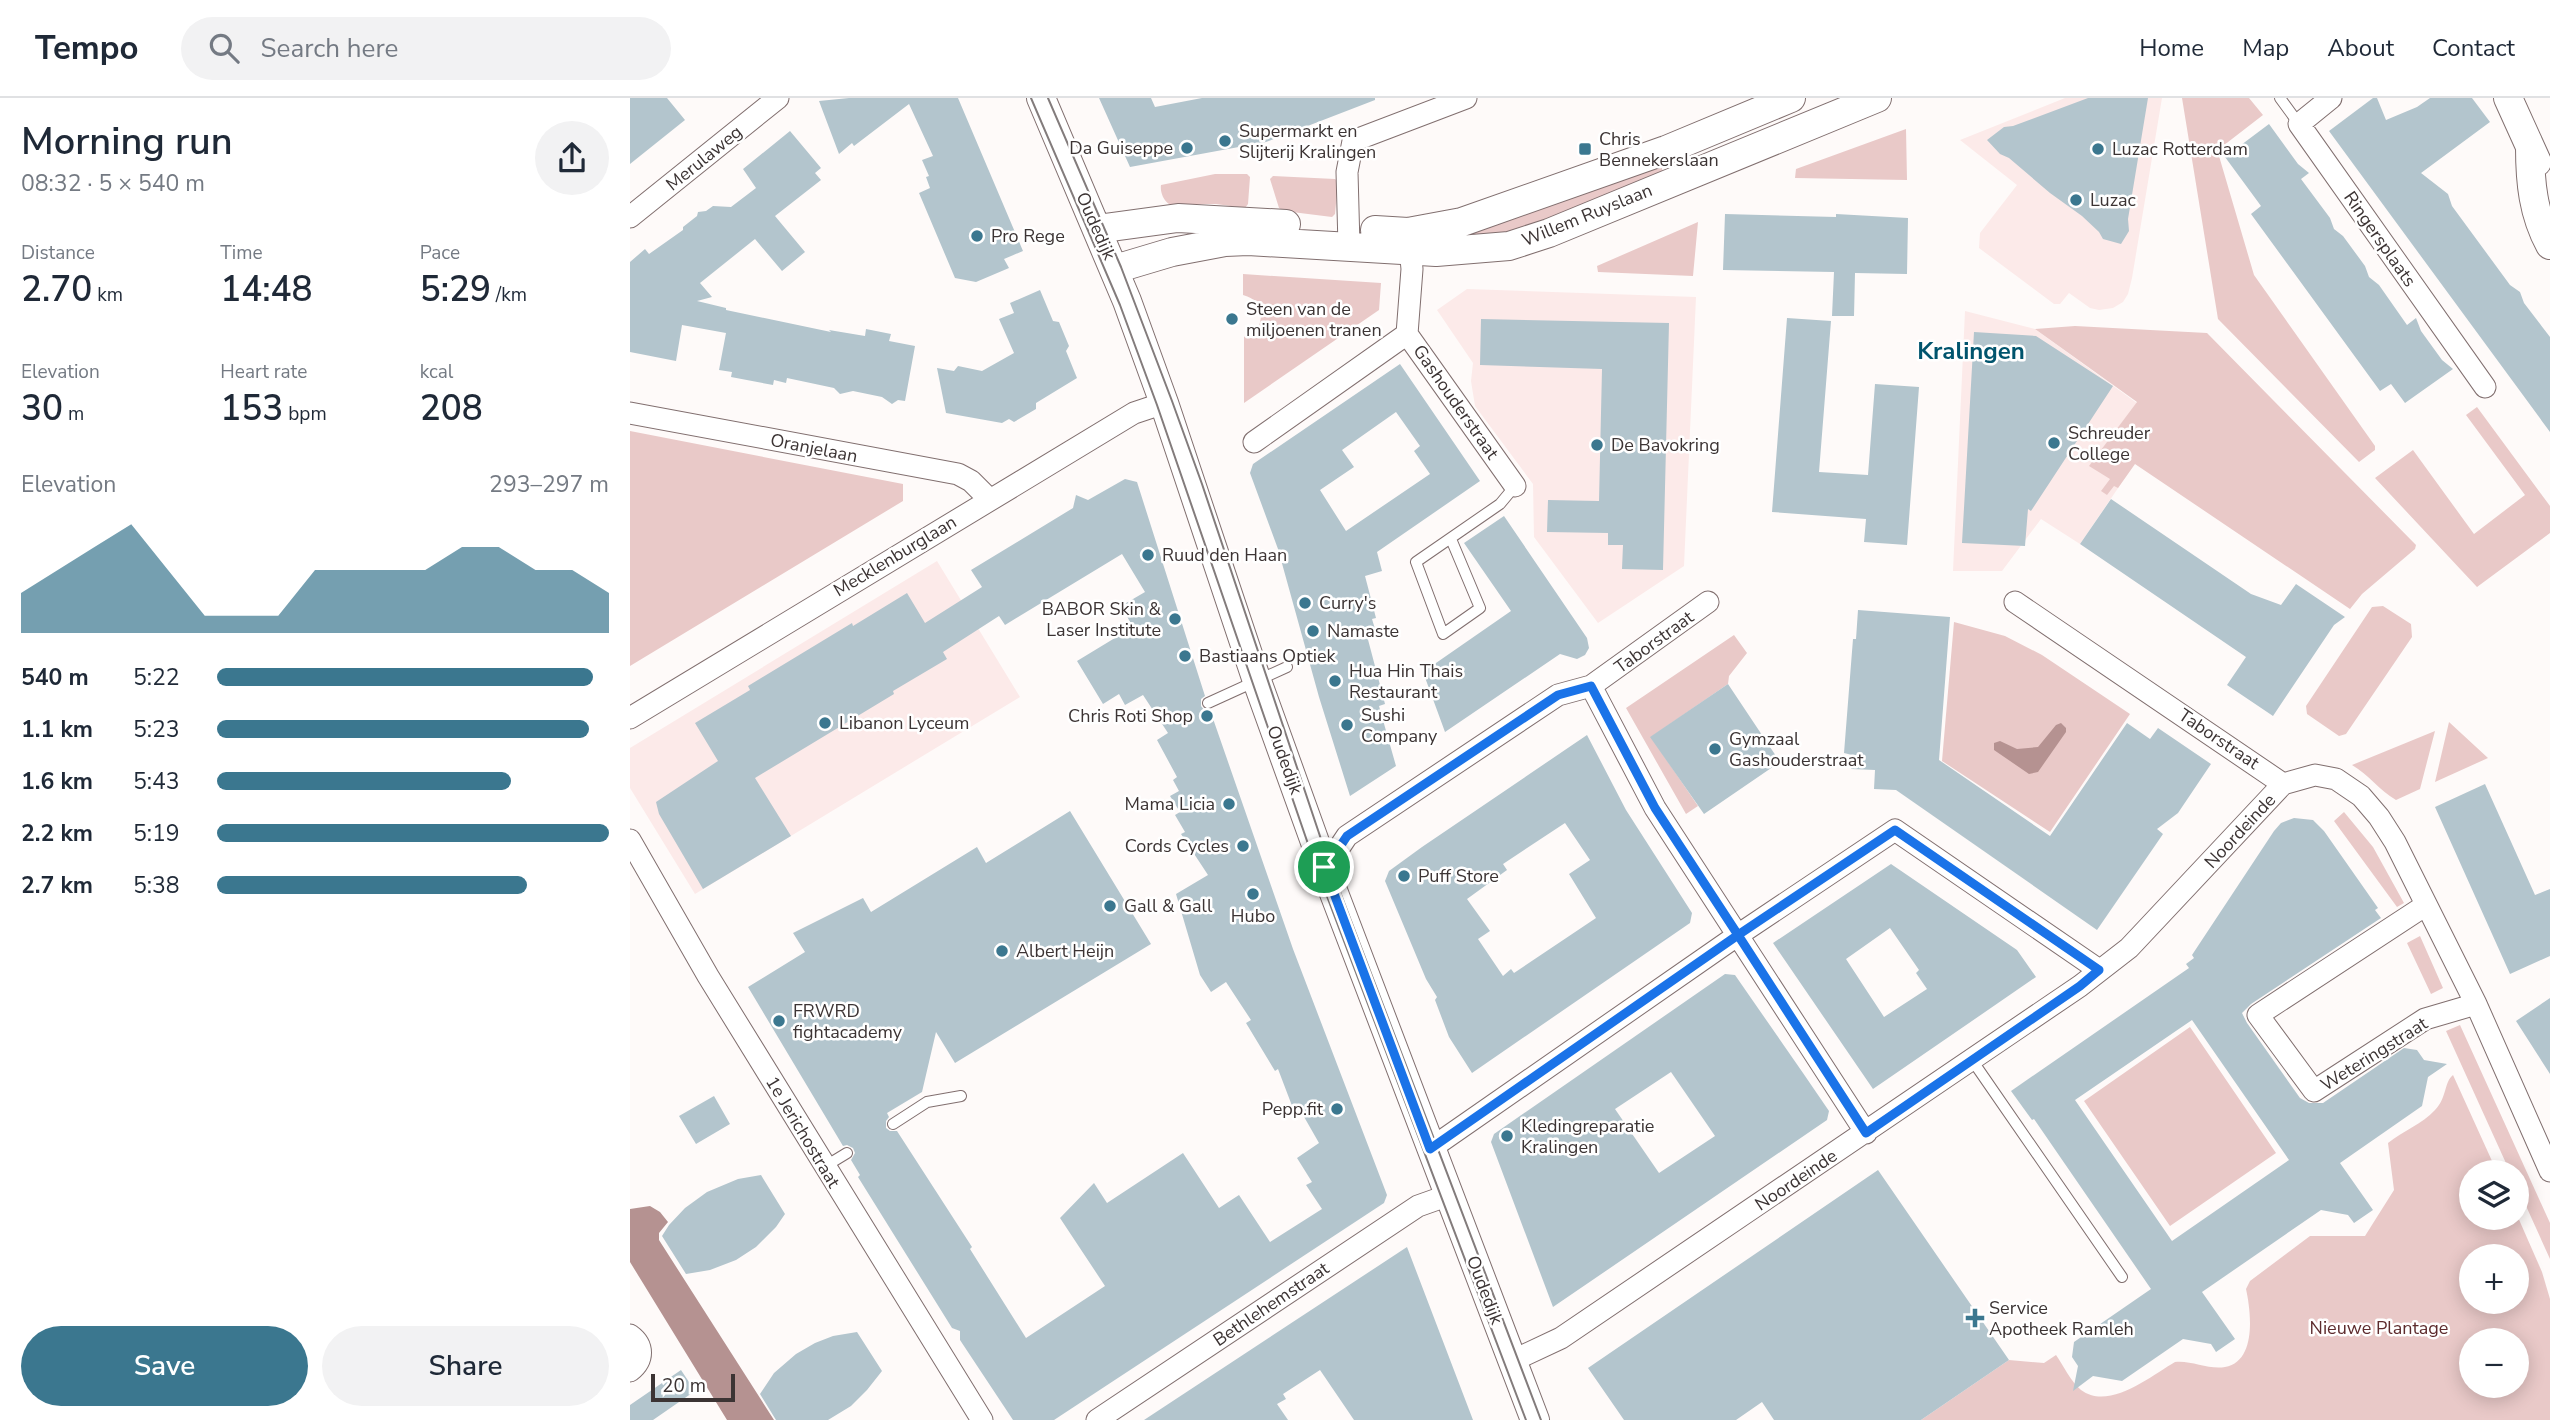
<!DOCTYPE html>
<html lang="en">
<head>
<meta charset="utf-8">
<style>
  body { margin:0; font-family:"Nunito Sans",sans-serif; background:#f2f2f3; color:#1f2937; height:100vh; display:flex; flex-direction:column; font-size:26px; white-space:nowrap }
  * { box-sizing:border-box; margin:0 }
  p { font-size:23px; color:#747a83 }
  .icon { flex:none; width:38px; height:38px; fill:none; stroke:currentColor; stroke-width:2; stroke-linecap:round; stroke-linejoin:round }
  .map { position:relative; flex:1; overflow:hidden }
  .details { display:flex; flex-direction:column; background:#fff; width:630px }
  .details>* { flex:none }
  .buttons { position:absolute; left:1829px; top:1062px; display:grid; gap:14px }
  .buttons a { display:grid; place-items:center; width:70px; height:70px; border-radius:50%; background:#fff; box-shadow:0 4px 18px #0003; font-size:35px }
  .scale { position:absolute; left:21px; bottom:18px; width:84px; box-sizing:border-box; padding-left:7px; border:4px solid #3c3434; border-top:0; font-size:19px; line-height:24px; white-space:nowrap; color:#3c3434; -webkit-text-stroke:5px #fff; paint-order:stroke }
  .pin { position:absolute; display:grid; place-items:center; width:60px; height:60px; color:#fff; margin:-30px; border:4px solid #fff; border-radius:50%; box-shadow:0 2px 7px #0007 }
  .round { display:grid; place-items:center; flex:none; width:74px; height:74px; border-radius:37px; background:#f2f2f3 }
  .overview { display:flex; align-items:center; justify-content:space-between; height:119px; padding:0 21px }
  h1 { font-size:38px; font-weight:600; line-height:52px }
  .stats { display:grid; grid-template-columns:repeat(3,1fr); gap:10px; height:119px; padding:7px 21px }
  .stats div { display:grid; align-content:center }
  .stats b { font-size:35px; font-weight:600 }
  .stats small { font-size:19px; font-weight:400 }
  .stats p { font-size:19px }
  .chart { height:196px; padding:14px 21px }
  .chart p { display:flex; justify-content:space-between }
  .chart svg { width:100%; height:126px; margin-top:7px; fill:#3b778f; opacity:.7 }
  .primary-button { display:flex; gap:14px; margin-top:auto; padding:14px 21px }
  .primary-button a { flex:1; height:80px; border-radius:42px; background:#3b778f; color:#fff; font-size:28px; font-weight:600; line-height:80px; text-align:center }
  .primary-button a+a { background:#f2f2f3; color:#1f2937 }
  ul { padding:0 21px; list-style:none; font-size:23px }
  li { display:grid; grid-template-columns:112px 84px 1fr; align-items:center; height:52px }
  li i { height:18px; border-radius:9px; background:#3b778f }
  header { display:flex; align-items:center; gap:42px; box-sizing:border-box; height:98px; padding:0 35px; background:#fff; border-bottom:2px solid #e0e1e3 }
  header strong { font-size:33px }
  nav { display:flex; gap:38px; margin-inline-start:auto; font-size:24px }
  .search { width:490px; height:63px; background:#f2f2f3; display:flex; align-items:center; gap:18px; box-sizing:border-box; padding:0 24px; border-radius:38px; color:#747a83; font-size:26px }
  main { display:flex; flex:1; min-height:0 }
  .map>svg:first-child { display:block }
</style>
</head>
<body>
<header>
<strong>Tempo</strong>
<div class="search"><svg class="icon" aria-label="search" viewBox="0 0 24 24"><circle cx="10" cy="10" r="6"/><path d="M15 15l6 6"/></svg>Search here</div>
<nav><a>Home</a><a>Map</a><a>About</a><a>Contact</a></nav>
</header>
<main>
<section class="details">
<div class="overview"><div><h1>Morning run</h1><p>08:32 · 5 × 540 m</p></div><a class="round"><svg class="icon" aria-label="share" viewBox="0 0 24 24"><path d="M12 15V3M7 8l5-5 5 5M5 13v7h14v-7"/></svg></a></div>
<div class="stats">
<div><p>Distance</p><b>2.70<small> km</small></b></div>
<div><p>Time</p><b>14:48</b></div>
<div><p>Pace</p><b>5:29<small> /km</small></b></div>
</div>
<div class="stats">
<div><p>Elevation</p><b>30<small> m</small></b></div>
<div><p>Heart rate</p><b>153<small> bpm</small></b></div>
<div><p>kcal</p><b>208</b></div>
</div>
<div class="chart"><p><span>Elevation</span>293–297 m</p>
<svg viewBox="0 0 160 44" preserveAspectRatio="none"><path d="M0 44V30L10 22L20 14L30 6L40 22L50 38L60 38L70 38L80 22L90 22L100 22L110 22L120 14L130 14L140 22L150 22L160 30V44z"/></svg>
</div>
<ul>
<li><b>540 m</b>5:22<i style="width:96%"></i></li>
<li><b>1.1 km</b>5:23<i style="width:95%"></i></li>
<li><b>1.6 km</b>5:43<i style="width:75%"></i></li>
<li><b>2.2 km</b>5:19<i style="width:100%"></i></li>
<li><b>2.7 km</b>5:38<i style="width:79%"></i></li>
</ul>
<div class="primary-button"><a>Save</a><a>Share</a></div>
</section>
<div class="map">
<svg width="1920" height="1322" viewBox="0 0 1920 1322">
  <rect width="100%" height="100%" fill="#fefaf9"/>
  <path fill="#fceae9" d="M1435,0h97l-30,180 -4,16 -5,8 -10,6 -14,2 -9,-2 -21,-15 -9,11h-6l-75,-56 1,-15 37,-48 -57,-45z
    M837,191l229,8 -12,269 -86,57 -64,-86 -1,-53 -58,-78 -4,-25 2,-18 -36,-53z
    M1335,213l70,18 128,93 -83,122 -39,-25 -39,52h-49z
    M307,463l83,136 -325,197 -65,-106v-40z"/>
  <path fill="#e9c9c8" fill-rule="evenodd" d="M1552,0h67l14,17 -44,34v7l35,119 121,171v4l-16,12 -141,-143z
    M1276,31l1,51 -112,-2 1,-9z
    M1029,61l4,13c-52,21 -105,47 -159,61 -20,5 -40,3 -60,3z
    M585,76h32l3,3 -2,27 -3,4 -29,-4h-47c-6,-4 -9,-13 -8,-19z
    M643,78l62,3 3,3 -3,32 -3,3 -48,-6 -5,-3 -9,-29z
    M1068,124l-5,54 -95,-4 -1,-6z
    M613,176l138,9 -2,27 -135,93v-66l14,-8c6,-16 3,-29 -15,-34z
    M1445,228l132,7 209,212 -1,4 -53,45 -12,15 -215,-145 -17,24 -4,-2 -7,9 -6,-4 9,-12 -21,-13 48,-64 -102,-73z
    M1847,309l73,99v27l-73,54 -102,-109 38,-28 61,84 51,-39 -59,-80z
    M0,333l273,53v17l-273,165z
    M1753,508l28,18 1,13 -66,97 -7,2 -32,-22 -1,-8 66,-99z
    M1324,524l51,14 37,19 88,59 -80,118 -108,-71z
    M1104,537l13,18 -18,23 -1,8 -77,53 47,69 -12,8 -60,-106z
    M1819,624l39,36 -53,24z
    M1805,633l-15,58 -24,11c-17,-10 -27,-25 -44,-35z
    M1714,714l29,35 31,56 -7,4 -63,-86z
    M1790,838l23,52 -12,6 -24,-51z
    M1830,927l90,198v36l-33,-73 -1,-14h-6l-64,-141z
    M1560,929l86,126 -106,73 -86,-125z
    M1823,977l44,97h-26v46h45l1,-3 25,57 8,27v121h-629l88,-60 35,3 12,-8c7,10 15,27 25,35 28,21 70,-14 94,-28 16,-2 34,8 50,5 32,-6 26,-55 21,-78l4,-8 60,-45h55l29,-46 -6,-47c15,-12 34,-19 47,-33 12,-12 9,-28 18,-35zM1841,1158h45v46h-45zM1841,1242h45v46h-45z"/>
  <path fill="#b59291" d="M1431,625l5,5v4l-28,40 -9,2 -35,-24v-7l6,-2 17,8 21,-2 18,-22z
    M20,1108l10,6 8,10 -9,11v7l115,180h-47l-97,-158v-53z"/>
  <path fill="#b3c5cd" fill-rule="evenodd" d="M0,0h37l18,22 -55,44z
    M219,0h109l65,153 -19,8 5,9 -33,14 -21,-4 -36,-85 11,-5 -4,-11 3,-1 -7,-16 11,-4 -24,-52 -55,42 -2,-3 -13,11 -20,-53z
    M469,0h52l4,9 47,-9h173v2l-109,42 -136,25z
    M1458,0h60l-20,121 1,12 -8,13 -18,-5 -4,-7 -17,-16 -32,-23 -41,-35 -9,-4 -13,-14 17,-13 9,-1z
    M1743,0h4l9,22 31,-13 13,-9h42l18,24 -69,51 27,21 4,12 58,79 10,7 4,11 26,34v95l-221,-301z
    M1639,26l29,40 11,9 -8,6 29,39 4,11 9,7 22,30 4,11 10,8 28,40 9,-7 5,13 21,29 11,9 -48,34 -14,-19 -11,7 -129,-177 10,-8 -36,-49z
    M160,33l31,37 -6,5 6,7 -46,36 30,36 -23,19 -27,-32 -55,44 12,14 -15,4 29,7v2l105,22 -2,-2 36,6 1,-7 25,5 -2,7 26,5 -10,55 -7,-1 -6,4 -10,-7 -29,-6 -13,3 -6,-6 -47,-10 -1,5 -12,-3 -1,5 -42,-8 1,-5 -13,-2 7,-37 -44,-8 -6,36 -46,-9v-90l15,-13 4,5 34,-24v-3l14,-11 1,-4 8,-1 7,-5 18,1 25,-19 -13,-19z
    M1095,116l111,3v-3l72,4 -1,56 -52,-1 -1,43h-22l2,-44 -111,-2z
    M410,192l13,31 6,1 10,24 -3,5 11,27 -41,25v6l-22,13 -5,-3 -7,4 -56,-10 -9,-45 17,3 4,-5 24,5 32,-18 -15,-34 15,-6 -4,-10z
    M1157,220l44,3 -12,151 49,3 7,-91 44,3 -12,158 -43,-3 2,-23 -94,-7z
    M851,221l188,4 -6,247 -41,-1 1,-24h-15v-12l-61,-1 1,-32 51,1 3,-132 -122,-4z
    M1344,234l62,4 77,50 -82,125 -3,-2 -3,37 -63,-3z
    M770,266l80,117 -103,71 5,19 -17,5 11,42 -4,1 3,10 -9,3 19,72 -6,2 17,60 -46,30 -31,-99 -41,-148 -28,-76 3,-9zM766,314l24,34 -6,5 16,23 -84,57 -26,-41 34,-23 -12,-17z
    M495,381l12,3 68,214 -4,3v7l3,4h6l83,239 94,246 -3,8 -330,217h-41l-53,-80v-9l-8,-3 -94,-151 2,-2 -9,-15 4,-7 -2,-5 -6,-3 -4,1 -95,-159 57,-35 -12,-19 70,-35 8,14 106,-65 9,16 84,-52 81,133 -196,119 -19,-31 -14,60 -35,21 2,4 -3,4v7l4,3h7l75,116 -2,2 56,89 79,-52 -45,-68 34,-35 13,20 76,-50 36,55 20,-13 31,47 52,-33 -16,-24 6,-3 -15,-24 22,-15 -20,-35 -5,3 -16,-42 -3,2 -29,-48 5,-3 -25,-38 -15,10 -11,-17 -24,-81 32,-19 -27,-41 4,-2 -10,-17 5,-3 -10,-16 9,-5 -6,-11 4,-3 -20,-37 11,-7 -25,-38 -18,10 -6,-11 -16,10 -26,-43 56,-34 -12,-21 24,-14 -23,-38 -117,71 -6,-9 -56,36 4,7 -54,32 1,3 -139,84 36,58 -88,53 -44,-75 -3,-12 62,-41 -23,-38 55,-33 -2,-4 104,-63 1,3 54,-33 18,30 57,-36 -11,-17 102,-62 3,-13 12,5z
    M1481,401l140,95 30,11 15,-21 49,33 -11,8 -61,91 -46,-31 19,-28 -166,-113z
    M874,418l83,122 2,10 -4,7 -8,4 -17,-5 -115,78 -22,-60 88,-61 -47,-68z
    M1228,512l92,7 -11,143 111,76 77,-113 23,16 8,-11 53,36 -33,49 -21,16 6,5 -66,96 -201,-140 -22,-1 1,-19 -24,-1 1,-14 -8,-2 9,-114h3z
    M1098,586l52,78 -76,52 -54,-77z
    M957,637l39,75 66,103 -2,10 -218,150 -23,-36 -14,-37 2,-3 -11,-18 -41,-98 4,-10 33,-24zM935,725l25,37 -21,14 27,44 -82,55 -3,-4 -8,7 -25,-37 12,-8 -23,-32 40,-29 -4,-6z
    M1855,686l50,111 15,-6v67l-40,18 -75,-167z
    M1664,720l19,2 11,11 54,77 -3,2 6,8 -130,86 -9,9 5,10 53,75 9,5h14l81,-55 13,2 7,10 23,4 -19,13 -6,29 -82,57 33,47 -19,13 -6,-8 -27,-5 -119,82 33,47 -19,13 -5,-8 -28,-5 -61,42 -29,-5 -20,15 5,-25 -6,-9 2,-15 77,-53 -117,-170 -2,1 -21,-29 178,-123 -3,-4 8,-6 -2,-3 82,-124 7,-8zM1562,922l97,140 -117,81 -97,-141z
    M1261,766l126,86 19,27 -163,112 -100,-146zM1260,830l29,42 -3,3 11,16 -43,28 -38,-58z
    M1095,876l10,1 68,98 26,38 -2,9 -274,187 -62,-165 3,-8zM1041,974l44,64 -56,37 -44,-64z
    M1920,900v76l-34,-53z
    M84,998l16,28 -34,20 -17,-28z
    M1248,1072l131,190 -88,60h-147l-12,-18 -26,18h-112l-36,-52z
    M131,1077l24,39 -9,13 -20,20 -20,13 -26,10 -24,4 -24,-38 7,-11 16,-17 22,-16 31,-13z
    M777,1149l66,173h-119l-34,-50 -37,24 3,5 -9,5 11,16h-144z
    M227,1234l25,39 -15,19 -16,16 -23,14h-52l-16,-26 14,-21 22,-19 19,-11 18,-7z
    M51,1272l14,21 -42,29h-23v-15z"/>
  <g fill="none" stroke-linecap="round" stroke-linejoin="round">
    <defs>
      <path id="service" d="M1650,0l19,26
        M821,441l29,69 -37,26 -27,-72 84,-58 15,-18
        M578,605l79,-36
        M1342,962l150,217
        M263,1026l34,-22 34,-6
        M194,1069l23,-14"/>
      <path id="minor" d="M1701,0l-32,26 186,263
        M0,119l148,-119
        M779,139l3,32 -5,65 108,152
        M719,148l-2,-74 6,-31 113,-43
        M0,315l328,61 13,7 18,18
        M624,344l153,-108
        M1385,504l268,182
        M961,588l64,122 211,325
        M0,620l504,-305 30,-10
        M1653,686l32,-9 21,4 25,17 18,21 16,25 81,162 74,167
        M0,742l78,136 274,444
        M694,769l5,-4 18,-27 211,-141 33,-9 117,-84
        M1796,807l-168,110 56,76 111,-72 51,-15
        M800,1051l308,-214 157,-105 204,140
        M0,1237c14,10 14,25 0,36
        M882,1263l49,-23 519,-352 49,-38 154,-164
        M467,1322l321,-214 31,-11"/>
      <path id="tertiary" d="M411,0l86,203 37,102 93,278 67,186 211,553
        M1878,0l29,64
        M1900,49c0,35 3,67 20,98
        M467,131l81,-11 108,6
        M745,132l33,2 54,-10 204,-72 125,-52
        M485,171l57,-17 53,-10 23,-1 188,11 73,-6 40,-13 328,-135"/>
    </defs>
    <use href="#service" stroke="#816f6f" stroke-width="12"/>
    <use href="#minor" stroke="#816f6f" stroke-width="23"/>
    <use href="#tertiary" stroke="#816f6f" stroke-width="30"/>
    <use href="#service" stroke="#fff" stroke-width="10"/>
    <use href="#minor" stroke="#fff" stroke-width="21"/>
    <use href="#tertiary" stroke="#fff" stroke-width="28"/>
    <path stroke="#837c7c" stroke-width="2" d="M401,0l89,207 37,100 160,465 209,550
      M418,0l73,169 51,134 30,83 127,379 212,557"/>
  </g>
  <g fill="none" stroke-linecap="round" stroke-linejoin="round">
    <defs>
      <path id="route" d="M694,769l106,282 308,-214 128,198 214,-147 19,-16 -204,-140 -157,105 -83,-127 -64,-122 -33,9 -211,141 -18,27 -5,4"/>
    </defs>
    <use href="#route" stroke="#fff" stroke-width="14"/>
    <use href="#route" stroke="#1a73e8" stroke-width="9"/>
  </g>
  <g fill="#3b778f" stroke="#fff" stroke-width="2.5">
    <circle cx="595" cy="43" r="7"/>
    <circle cx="557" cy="50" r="7"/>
    <rect x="948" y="44" width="14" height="14" rx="3.5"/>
    <circle cx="1468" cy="51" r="7"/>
    <circle cx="1446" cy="102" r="7"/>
    <circle cx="347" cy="138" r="7"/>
    <circle cx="602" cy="221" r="7"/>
    <circle cx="1424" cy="345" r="7"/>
    <circle cx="967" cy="347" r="7"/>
    <circle cx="518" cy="457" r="7"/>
    <circle cx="675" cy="505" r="7"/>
    <circle cx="545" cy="521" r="7"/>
    <circle cx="683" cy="533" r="7"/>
    <circle cx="555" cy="558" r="7"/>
    <circle cx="705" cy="583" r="7"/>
    <circle cx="577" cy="618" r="7"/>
    <circle cx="195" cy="625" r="7"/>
    <circle cx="717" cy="627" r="7"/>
    <circle cx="1085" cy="651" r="7"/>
    <circle cx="599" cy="706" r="7"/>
    <circle cx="613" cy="748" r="7"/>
    <circle cx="774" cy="778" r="7"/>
    <circle cx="623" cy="796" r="7"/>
    <circle cx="480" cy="808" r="7"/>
    <circle cx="372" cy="853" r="7"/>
    <circle cx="149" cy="923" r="7"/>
    <circle cx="707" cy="1011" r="7"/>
    <circle cx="877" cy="1038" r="7"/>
    <path d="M1341.5 1209.5h7v7h7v7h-7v7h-7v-7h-7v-7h7z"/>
  </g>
  <g text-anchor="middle" stroke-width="5" stroke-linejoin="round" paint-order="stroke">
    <g font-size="18" fill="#3c3434" stroke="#fff" text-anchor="start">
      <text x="609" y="39">Supermarkt en<tspan x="609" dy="21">Slijterij Kralingen</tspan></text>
      <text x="969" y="47">Chris<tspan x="969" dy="21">Bennekerslaan</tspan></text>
      <text x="543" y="56" text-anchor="end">Da Guiseppe</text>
      <text x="1482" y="57">Luzac Rotterdam</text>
      <text x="1460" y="108">Luzac</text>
      <text x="361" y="144">Pro Rege</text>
      <text x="616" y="217">Steen van de<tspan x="616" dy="21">miljoenen tranen</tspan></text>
      <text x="1438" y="341">Schreuder<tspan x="1438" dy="21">College</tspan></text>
      <text x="981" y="353">De Bavokring</text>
      <text x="532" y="463">Ruud den Haan</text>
      <text x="689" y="511">Curry's</text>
      <text x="531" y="517" text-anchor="end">BABOR Skin &amp;<tspan x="531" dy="21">Laser Institute</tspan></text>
      <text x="697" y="539">Namaste</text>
      <text x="569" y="564">Bastiaans Optiek</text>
      <text x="719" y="579">Hua Hin Thais<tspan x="719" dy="21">Restaurant</tspan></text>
      <text x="731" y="623">Sushi<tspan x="731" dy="21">Company</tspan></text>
      <text x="563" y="624" text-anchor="end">Chris Roti Shop</text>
      <text x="209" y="631">Libanon Lyceum</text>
      <text x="1099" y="647">Gymzaal<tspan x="1099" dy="21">Gashouderstraat</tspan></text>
      <text x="585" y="712" text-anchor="end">Mama Licia</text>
      <text x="599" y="754" text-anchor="end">Cords Cycles</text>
      <text x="788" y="784">Puff Store</text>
      <text x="494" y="814">Gall &amp; Gall</text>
      <text x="623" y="824" text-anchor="middle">Hubo</text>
      <text x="386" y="859">Albert Heijn</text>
      <text x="163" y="919">FRWRD<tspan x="163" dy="21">fightacademy</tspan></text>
      <text x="693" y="1017" text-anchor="end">Pepp.fit</text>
      <text x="891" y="1034">Kledingreparatie<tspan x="891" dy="21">Kralingen</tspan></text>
      <text x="1359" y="1216">Service<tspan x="1359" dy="21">Apotheek Ramleh</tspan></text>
    </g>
    <g font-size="18" fill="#3c3434" stroke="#fff">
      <text transform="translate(74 60) rotate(-39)" y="6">Merulaweg</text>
      <text transform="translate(957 117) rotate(-22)" y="6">Willem Ruyslaan</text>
      <text transform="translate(466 128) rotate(66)" y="6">Oudedijk</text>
      <text transform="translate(1750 141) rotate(55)" y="6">Ringersplaats</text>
      <text transform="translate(826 304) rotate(55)" y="6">Gashouderstraat</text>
      <text transform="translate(184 350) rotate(11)" y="6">Oranjelaan</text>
      <text transform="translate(265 458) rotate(-31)" y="6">Mecklenburglaan</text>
      <text transform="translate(1024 544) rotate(-36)" y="6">Taborstraat</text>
      <text transform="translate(1589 641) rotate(34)" y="6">Taborstraat</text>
      <text transform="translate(655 662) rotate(70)" y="6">Oudedijk</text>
      <text transform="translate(1610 733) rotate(-47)" y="6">Noordeinde</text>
      <text transform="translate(1744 956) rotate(-32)" y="6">Weteringstraat</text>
      <text transform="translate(173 1034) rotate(59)" y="6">1e Jerichostraat</text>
      <text transform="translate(1166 1082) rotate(-34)" y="6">Noordeinde</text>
      <text transform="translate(855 1192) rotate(69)" y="6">Oudedijk</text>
      <text transform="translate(641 1206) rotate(-34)" y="6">Bethlehemstraat</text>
    </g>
    <g font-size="18" fill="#5d2b2d" stroke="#fff">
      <text x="1749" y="1236">Nieuwe Plantage</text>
    </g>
    <g font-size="24" font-weight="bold" fill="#00546d" stroke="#fff">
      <text x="1341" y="261">Kralingen</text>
    </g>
  </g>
</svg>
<div class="buttons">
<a><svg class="icon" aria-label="layers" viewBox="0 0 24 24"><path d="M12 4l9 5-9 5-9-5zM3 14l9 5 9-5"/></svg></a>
<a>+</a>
<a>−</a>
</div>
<div class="scale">20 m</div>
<div class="pin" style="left:694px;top:769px;background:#1e9e55"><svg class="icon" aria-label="arrive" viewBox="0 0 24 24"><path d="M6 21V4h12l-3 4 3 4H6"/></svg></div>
</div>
</main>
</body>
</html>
